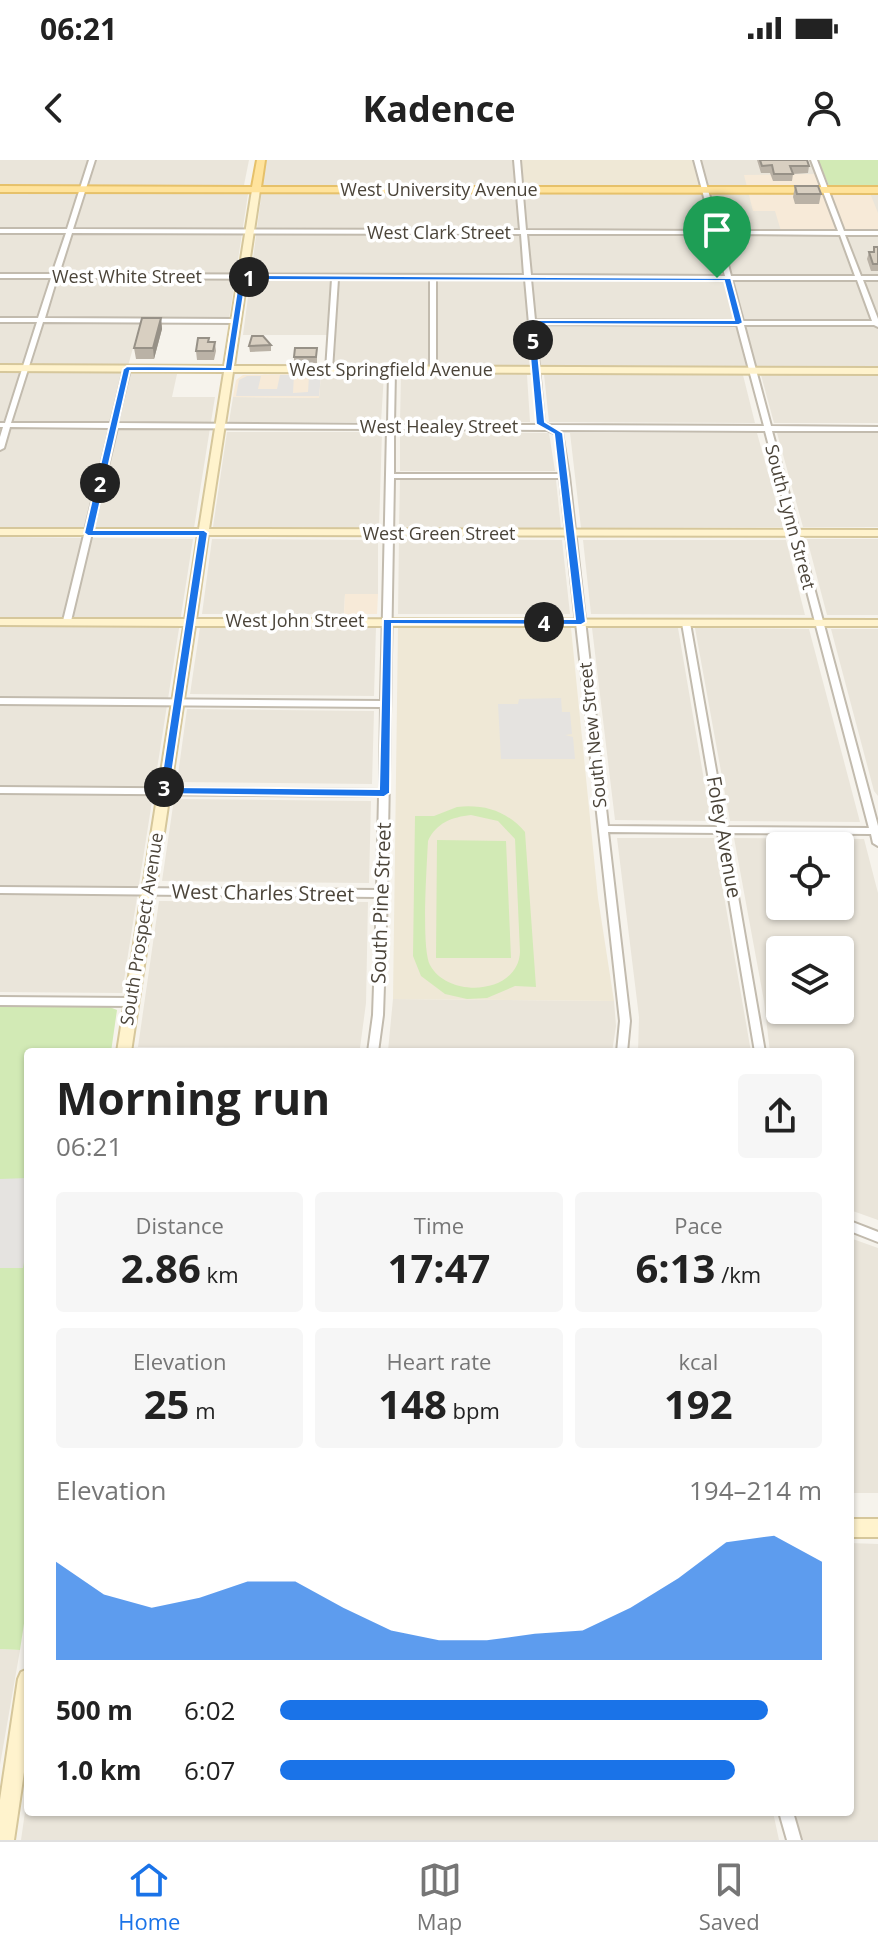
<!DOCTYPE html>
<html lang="en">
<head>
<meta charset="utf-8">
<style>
  body { margin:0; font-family:"Open Sans",sans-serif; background:#f6f6f6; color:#222; height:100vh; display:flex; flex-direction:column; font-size:30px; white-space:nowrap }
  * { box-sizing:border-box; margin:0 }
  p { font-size:26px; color:#767676 }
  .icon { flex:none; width:44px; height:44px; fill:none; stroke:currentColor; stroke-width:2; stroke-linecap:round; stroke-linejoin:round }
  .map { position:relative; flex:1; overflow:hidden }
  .drawer { position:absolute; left:24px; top:888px; width:830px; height:768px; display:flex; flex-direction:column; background:#fff; border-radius:8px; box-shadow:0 2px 6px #0004 }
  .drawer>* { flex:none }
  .buttons { position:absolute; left:766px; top:672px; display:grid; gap:16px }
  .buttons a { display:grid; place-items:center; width:88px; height:88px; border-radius:8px; background:#fff; box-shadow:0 2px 6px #0004; font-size:40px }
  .pin { position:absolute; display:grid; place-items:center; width:68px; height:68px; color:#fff; margin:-82px -34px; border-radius:50% 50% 50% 0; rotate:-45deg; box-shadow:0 0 8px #0007 }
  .pin .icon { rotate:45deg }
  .km { position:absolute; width:40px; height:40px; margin:-20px; border-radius:50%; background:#222; color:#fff; font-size:22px; line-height:40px; text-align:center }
  .round { display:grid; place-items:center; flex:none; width:84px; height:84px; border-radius:8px; background:#f6f6f6 }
  .summary { display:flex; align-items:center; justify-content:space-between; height:136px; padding:0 32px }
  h1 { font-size:44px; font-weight:700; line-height:60px }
  .metrics { display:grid; grid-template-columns:repeat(3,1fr); gap:12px; height:136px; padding:8px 32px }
  .metrics div { display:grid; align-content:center; border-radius:8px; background:#f6f6f6; text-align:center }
  .metrics b { font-size:40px; font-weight:700 }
  .metrics small { font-size:22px; font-weight:400 }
  .metrics p { font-size:22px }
  .chart { height:224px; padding:16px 32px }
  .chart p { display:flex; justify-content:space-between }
  .chart svg { width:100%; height:144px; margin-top:8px; fill:#1a73e8; opacity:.7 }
  ul { padding:0 32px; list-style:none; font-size:26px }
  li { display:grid; grid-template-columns:128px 96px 1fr; align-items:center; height:60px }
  li i { height:20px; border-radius:10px; background:#1a73e8 }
  .status { display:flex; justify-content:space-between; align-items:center; height:56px; padding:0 40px; background:#fff; direction:ltr }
  .status svg { height:22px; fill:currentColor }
  header { display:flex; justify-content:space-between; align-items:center; height:104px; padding:0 32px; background:#fff; font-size:36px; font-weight:700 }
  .tab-bar { display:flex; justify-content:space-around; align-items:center; height:112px; border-top:2px solid #e0e0e0; background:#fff; font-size:22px; color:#767676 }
  .tab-bar a { display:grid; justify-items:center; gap:4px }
  .tab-bar .current { color:#1a73e8 }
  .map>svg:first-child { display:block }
</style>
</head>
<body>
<div class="status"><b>06:21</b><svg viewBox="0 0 49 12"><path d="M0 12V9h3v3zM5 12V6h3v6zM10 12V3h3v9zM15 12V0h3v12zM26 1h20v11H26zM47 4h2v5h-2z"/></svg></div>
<header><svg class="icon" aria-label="back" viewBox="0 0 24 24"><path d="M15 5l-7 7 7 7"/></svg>Kadence<svg class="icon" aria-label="person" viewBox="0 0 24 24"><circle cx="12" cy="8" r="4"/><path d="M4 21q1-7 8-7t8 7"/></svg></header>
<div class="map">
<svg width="878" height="1680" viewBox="0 0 878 1680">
  <rect width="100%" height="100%" fill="#f6f3ec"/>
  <path fill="#eae5da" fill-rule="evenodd" d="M0,0h249l-5,25 -244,1z
    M266,0h253l182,28 -8,-28h117l12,32h56v174h-544l2,-31h-93z
    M0,31l248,3 -19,125h-88l-13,47 -128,-1z
    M0,210l177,4 -5,23h43l-21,131 -194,1z
    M321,214h63l-3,48h-152l4,-25 86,1z
    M401,214l126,1 3,47h-130z
    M544,214l199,1 12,48 -206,-1z
    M761,215h117v48h-104z
    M227,272h155l-3,96 -166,-1z
    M400,272l149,1 6,38h-155z
    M570,273h187l26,94 -202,1z
    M777,273h101v94h-75z
    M400,320h156l5,48h-162z
    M0,377l193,2 -71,454 -122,-1z
    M212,379l166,1v54h-33l-1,20h-142z
    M399,379l163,1 8,74h-172z
    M807,379h71v76h-51z
    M583,380h203l19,75 -214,-1z
    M200,467h176l-2,69 -184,-2z
    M592,468h86l33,193 -96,-1z
    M695,468l114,1 51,193 -130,-1z
    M831,469h47v167l-4,-5z
    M187,549l187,2 -2,73 -195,-2z
    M174,639l197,2 -2,82 -207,-2z
    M617,678h97l37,214h-113l1,-35z
    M734,678l130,1 14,54v327l-28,-10v-158h-80l-6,-51zM780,686h60v60h-60zM780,790h60v60h-60z
    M159,741l209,1 -2,101 -6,45 -222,-1z
    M393,839l221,2 2,25 -4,26 -224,-1z
    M850,1078l28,10v245h-28z
    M850,1383l28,1v296h-78l-4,-28h54z
    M0,1489l20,1 -20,115z
    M28,1631v21h745l6,28h-758z"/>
  <path fill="#f7ead8" d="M815,14l7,19h48l8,20v18h-97l-6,-20h-22l-9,-36z
    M321,214l-2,24 -86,-1 3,-17 7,-5z
    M345,434h33l-1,20h-33z"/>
  <path fill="#efe8d6" d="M519,0h174l8,29h-180z
    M398,467l173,1 27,270 16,103 -221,-2z"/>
  <path fill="#d2eab5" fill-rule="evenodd" d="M818,0h60v28h-48z
    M457,647c27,-3 50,4 68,25l11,155 -21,-1 -28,12 -20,1 -22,-5 -24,-18 -8,-20 2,-140h19zM471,655l27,6 17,18 5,113c-2,43 -72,47 -90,13 -9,-17 -3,-101 -2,-124 8,-18 24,-24 43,-26z
    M437,680l69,1 5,117h-75z
    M0,845l107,1 10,4 -6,42h-83v545l-8,53 -20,-1z"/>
  <path fill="#e5e3e0" d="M280,215h14l-1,18 15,-1 1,-16h12l-2,20h-83l3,-16 8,-4h14l-3,13h19z
    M561,538l1,14h8l2,22 -7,1 8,2 2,22h-74l-3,-55h20l1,-5z
    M28,1018v61l-5,29h-23v-89z"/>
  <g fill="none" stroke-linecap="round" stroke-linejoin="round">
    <defs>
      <path id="street" d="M89,0h6l-22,69 447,1 -6,-70h6l6,70 187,1 -19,-71h6l19,71h119l-27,-71h6l27,71h34v4h-33l16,41h17v4h-15l15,39v8l-4,-2h-130l27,101 107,1v4h-106l106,395v20l-5,-3 -2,-9 -144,-1 38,219h-10l-37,-219 -110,-1 22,189 -3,31h-10l3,-31 -60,-543h-166l-7,416 -4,121 -5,37h-10l5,-37 4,-118 -377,-4v-6l377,3 2,-94 -379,-3v-6l380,3 1,-83 -381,-3v-6l381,3 6,-272 -270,-1 -46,193 -4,2 -4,-2 47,-193 -100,-1 -6,21 -4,2v-13l3,-10h-3v-4h5l32,-101h-37v-4h38l13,-40h-51v-4h52l14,-41h-66v-4h67zM72,73l449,1 3,41 -465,-1zM527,74h187l11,42 -194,-1zM720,74l120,1 15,41h-124zM57,118l275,1 -6,91 3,2 3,-2 6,-91h92v91l3,2 3,-2v-91h89l13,146h-144l1,-55 -3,-2 -3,2 -1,55 -271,-2 13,-54 -3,-2 -3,2 -13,54h-100l32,-101 193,1 3,-2 -3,-2 -191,-1zM531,119h195l10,42 -201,-1zM732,120h125l15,41h-129zM535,164l202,1 27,101 -215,-1 -5,-2zM394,269l153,1 9,4 4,40h-166zM558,270l207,1 104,397 -143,-1 -36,-204 -4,-2 -4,2 35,204 -109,-1 -39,-350 -7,-43z
        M0,837l131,1 4,1 1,3 -1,3 -4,1 -131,-1z
        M850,1061l28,11v10l-28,-11z
        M779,1652h14l8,28h-14z"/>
      <path id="secondary" d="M256,28l4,2 -26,176 644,2v6l-645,-2 -24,157 669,1v6l-670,-1 -12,84 682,1v6h-683l-64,426h-14l67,-426 -184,-1v-6h185l13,-84h-198v-6h199l25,-157 -224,-1v-6l224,1 28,-176z
        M850,1359h28v18h-28z
        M28,1509v76l-14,95h-14v-40l18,-121 3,-7z"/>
      <path id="primary" d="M257,0h8l-4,27h617v6l-878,-1v-6l252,1z"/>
    </defs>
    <use href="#street" stroke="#c2bbae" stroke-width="4"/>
    <use href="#secondary" stroke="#d6c79b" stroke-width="4"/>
    <use href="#primary" stroke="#e6c16a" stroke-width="4"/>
    <use href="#street" fill="#fff" fill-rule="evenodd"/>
    <use href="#secondary" fill="#fff3cd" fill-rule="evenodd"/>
    <use href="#primary" fill="#ffe39c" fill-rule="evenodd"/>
  </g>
  <path fill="#bab2a6" d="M757,0h50l2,6 -1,7 -15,1 -1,7h-19l-3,-8h-9z
    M795,26l26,8 -2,10h-24l-2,-7z
    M874,87h4v24h-7l-4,-12 2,-7h4z
    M161,158l1,11 -8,30h-18l-2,-11z
    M209,182h6l1,9 -2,9h-17l-1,-9z
    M271,185v6l-21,1 -1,-6z
    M317,194v9h-23v-6z"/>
  <path fill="#979187" d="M161,158l1,11 -8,30 -1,-11z"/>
  <path fill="#d8cfc1" stroke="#979187" stroke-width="2" d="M760,0h47l2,6h-19l3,8h-19l-2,-9 -10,1z
    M795,26h23l3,8h-24z
    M874,87h4v17h-5l-4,-12h5z
    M142,158h19l-8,30h-19z
    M252,176h11l8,9 -22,1z
    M198,178h11l-1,4h7l-2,9h-17z
    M295,188h22l-1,9h-22z"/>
  <path fill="#1a73e8" stroke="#fff" stroke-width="2" fill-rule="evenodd" d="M243,115l488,3 12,45 -4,2 -204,-1 10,98 18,11 23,189 -5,3 -189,-1 -2,169 -6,4 -225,-3 39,-258h-110l-4,-3 39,-164 4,-3 98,1 14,-90zM246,120l478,1 10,39h-203l-4,2 9,102 18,10 21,185h-192l-4,170 -209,-2 38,-254 -4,-3h-110l36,-159h102z"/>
  <g text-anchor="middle" stroke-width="7" stroke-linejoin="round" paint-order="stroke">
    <g font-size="18" fill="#4b4439" stroke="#fff">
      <text x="439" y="36">West University Avenue</text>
      <text x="439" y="79">West Clark Street</text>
      <text x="127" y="123">West White Street</text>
      <text x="391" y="216">West Springfield Avenue</text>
      <text x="439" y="273">West Healey Street</text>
      <text transform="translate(790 357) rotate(75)" y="6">South Lynn Street</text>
      <text x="439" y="380">West Green Street</text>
      <text x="295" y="467">West John Street</text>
      <text transform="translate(593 575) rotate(-96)" y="6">South New Street</text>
      <text transform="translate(142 769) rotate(-81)" y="6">South Prospect Avenue</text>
    </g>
    <g font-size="20" fill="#4b4439" stroke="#fff">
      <text transform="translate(724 677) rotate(80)" y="7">Foley Avenue</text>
      <text transform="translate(263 733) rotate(1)" y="7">West Charles Street</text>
      <text transform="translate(381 743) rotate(-88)" y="7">South Pine Street</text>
    </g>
  </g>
</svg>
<div class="buttons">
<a><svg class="icon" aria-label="locate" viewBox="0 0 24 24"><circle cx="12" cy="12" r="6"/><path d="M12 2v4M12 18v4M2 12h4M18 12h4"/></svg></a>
<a><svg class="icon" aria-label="layers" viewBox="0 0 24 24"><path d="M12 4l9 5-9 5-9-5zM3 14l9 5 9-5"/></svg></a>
</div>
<div class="pin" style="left:717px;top:118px;background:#1e9e55"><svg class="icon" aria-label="arrive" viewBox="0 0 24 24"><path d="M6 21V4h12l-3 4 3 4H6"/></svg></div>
<b class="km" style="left:249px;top:117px">1</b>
<b class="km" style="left:100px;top:323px">2</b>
<b class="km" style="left:164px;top:627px">3</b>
<b class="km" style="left:544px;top:462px">4</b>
<b class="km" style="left:533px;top:180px">5</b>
<section class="drawer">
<div class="summary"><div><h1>Morning run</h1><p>06:21</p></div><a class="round"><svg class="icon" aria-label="share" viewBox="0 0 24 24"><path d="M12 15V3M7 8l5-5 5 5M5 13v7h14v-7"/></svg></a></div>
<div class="metrics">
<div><p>Distance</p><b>2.86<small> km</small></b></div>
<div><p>Time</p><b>17:47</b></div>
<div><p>Pace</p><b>6:13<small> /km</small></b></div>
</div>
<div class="metrics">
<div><p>Elevation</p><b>25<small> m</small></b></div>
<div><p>Heart rate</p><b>148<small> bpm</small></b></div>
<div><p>kcal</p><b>192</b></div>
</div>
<div class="chart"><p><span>Elevation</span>194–214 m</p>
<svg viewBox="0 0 160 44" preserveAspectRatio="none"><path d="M0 44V14L10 24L20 28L30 25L40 20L50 20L60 28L70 35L80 38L90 38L100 36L110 35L120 28L130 19L140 8L150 6L160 14V44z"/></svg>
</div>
<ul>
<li><b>500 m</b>6:02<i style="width:90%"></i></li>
<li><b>1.0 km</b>6:07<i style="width:84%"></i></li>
</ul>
</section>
</div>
<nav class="tab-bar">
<a class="current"><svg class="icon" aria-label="home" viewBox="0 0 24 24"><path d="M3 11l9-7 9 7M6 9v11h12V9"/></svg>Home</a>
<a><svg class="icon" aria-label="map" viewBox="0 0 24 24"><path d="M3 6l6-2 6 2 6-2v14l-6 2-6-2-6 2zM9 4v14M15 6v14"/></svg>Map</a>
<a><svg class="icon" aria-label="saved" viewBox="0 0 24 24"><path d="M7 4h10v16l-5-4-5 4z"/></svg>Saved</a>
</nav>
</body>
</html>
